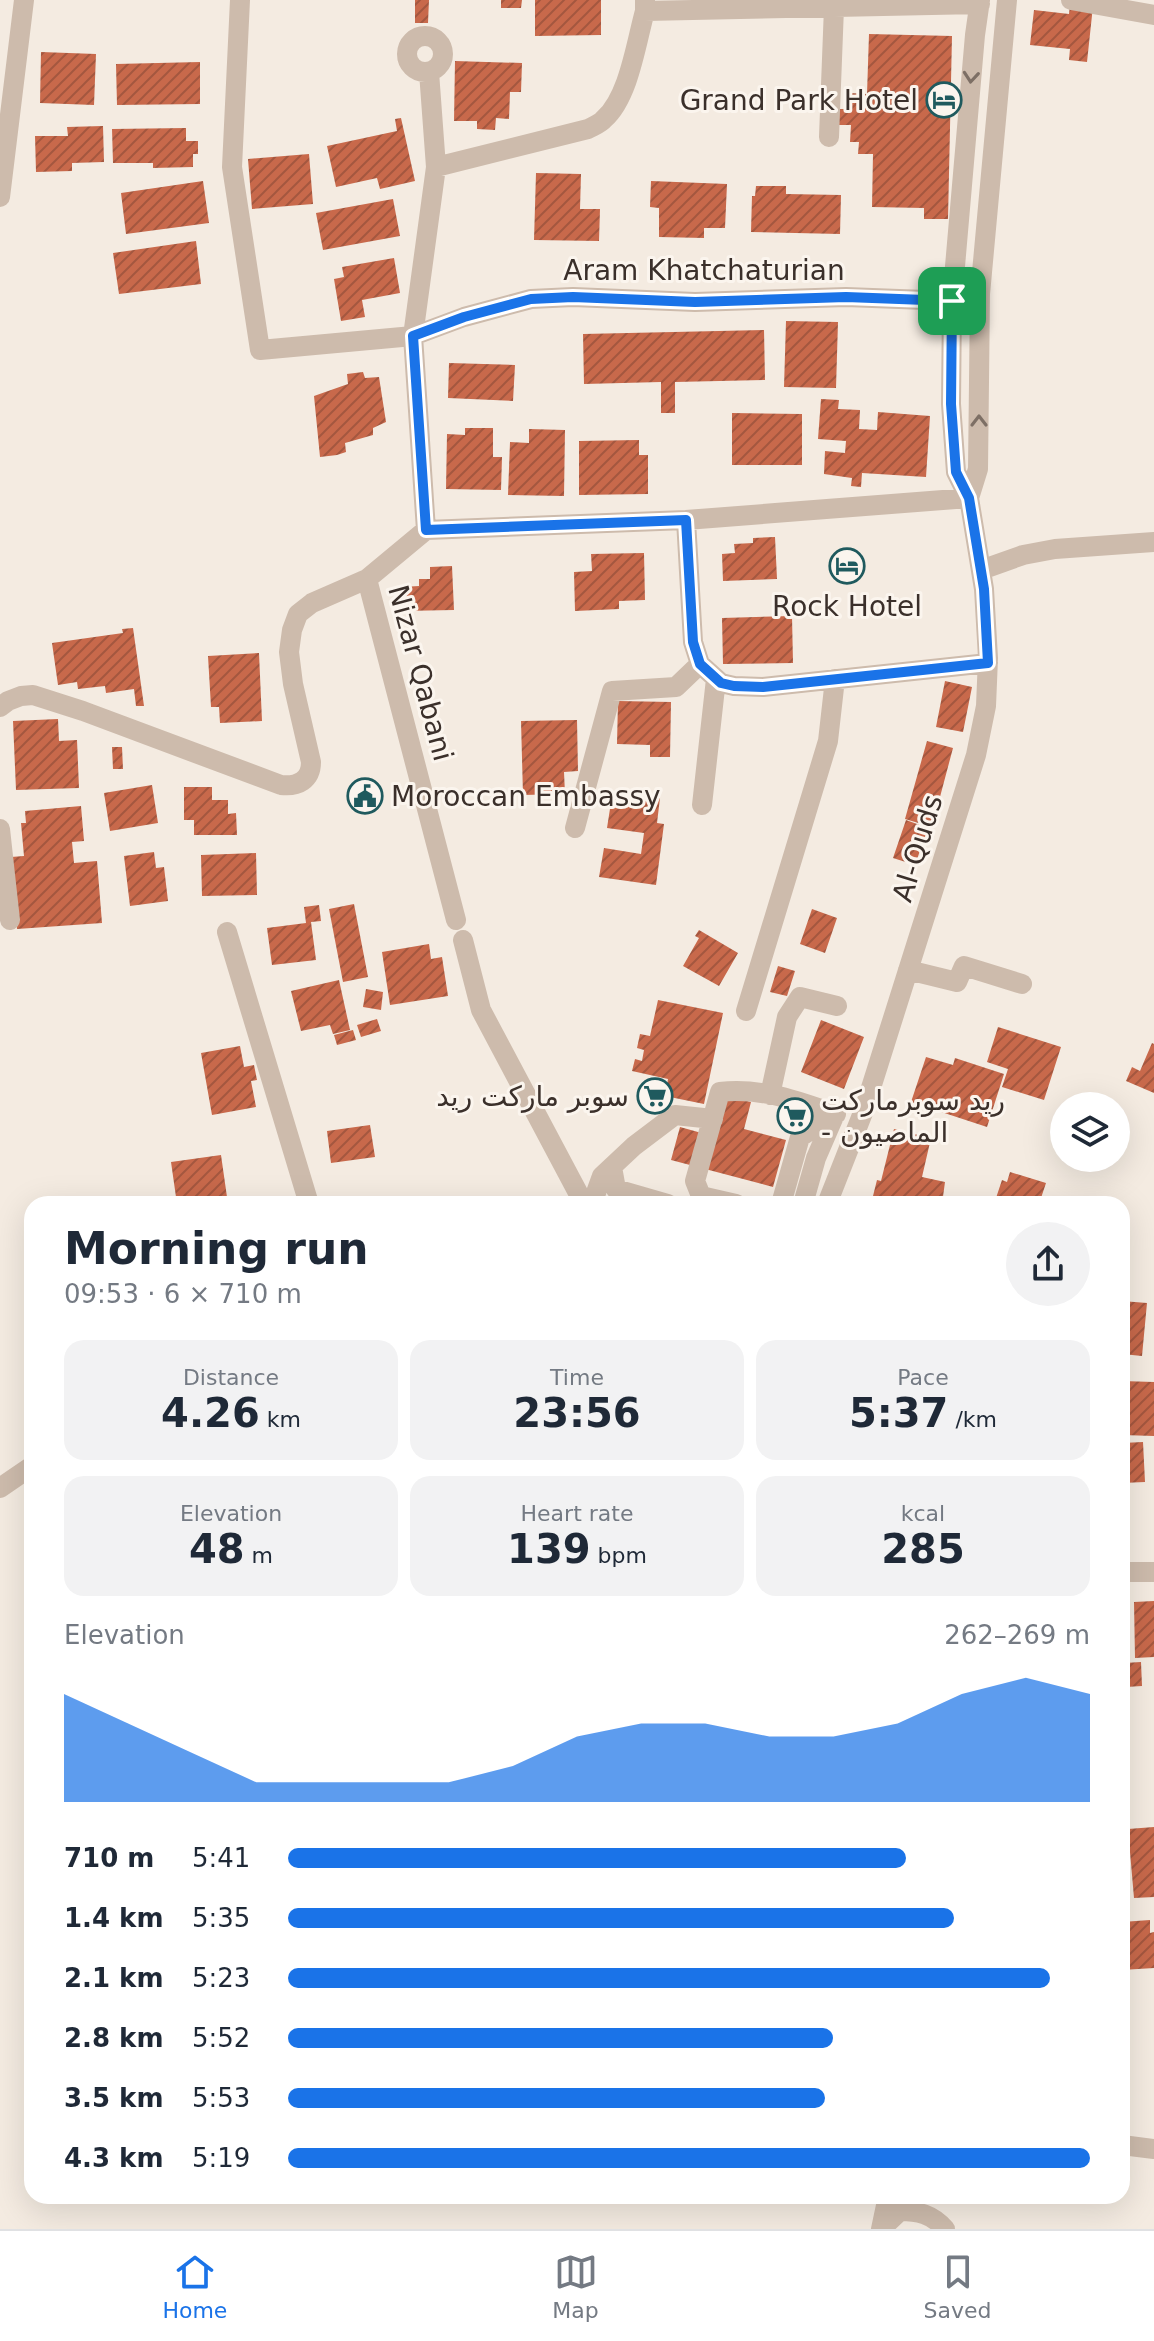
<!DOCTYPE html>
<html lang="en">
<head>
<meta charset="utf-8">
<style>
  body { margin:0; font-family:"DejaVu Sans","Noto Sans Arabic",sans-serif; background:#f2f2f3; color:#1f2937; height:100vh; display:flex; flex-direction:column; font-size:30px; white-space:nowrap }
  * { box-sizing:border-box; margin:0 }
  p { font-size:26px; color:#747a83 }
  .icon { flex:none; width:44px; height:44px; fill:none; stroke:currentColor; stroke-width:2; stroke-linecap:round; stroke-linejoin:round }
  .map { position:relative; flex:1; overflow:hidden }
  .panel { position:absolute; left:24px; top:1196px; width:1106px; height:1008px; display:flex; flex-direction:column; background:#fff; border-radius:24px; box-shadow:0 8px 32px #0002 }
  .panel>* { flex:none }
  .buttons { position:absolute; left:1050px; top:1092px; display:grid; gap:16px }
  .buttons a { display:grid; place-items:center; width:80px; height:80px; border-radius:50%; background:#fff; box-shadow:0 8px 32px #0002; font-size:40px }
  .pin { position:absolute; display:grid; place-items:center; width:68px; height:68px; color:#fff; margin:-34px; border-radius:16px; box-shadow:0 4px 12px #0006 }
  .round { display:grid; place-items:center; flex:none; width:84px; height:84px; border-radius:42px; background:#f2f2f3 }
  .headline { display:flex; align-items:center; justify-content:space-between; height:136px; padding:0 40px }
  h1 { font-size:44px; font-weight:800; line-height:60px }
  .metrics { display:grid; grid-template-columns:repeat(3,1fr); gap:12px; height:136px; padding:8px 40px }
  .metrics div { display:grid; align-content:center; border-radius:20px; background:#f2f2f3; text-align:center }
  .metrics b { font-size:40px; font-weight:800 }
  .metrics small { font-size:22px; font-weight:400 }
  .metrics p { font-size:22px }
  .chart { height:224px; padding:16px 40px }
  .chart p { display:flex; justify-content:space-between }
  .chart svg { width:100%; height:144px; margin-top:8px; fill:#1a73e8; opacity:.7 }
  ul { padding:0 40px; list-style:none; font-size:26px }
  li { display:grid; grid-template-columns:128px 96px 1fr; align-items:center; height:60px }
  li i { height:20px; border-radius:10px; background:#1a73e8 }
  .tab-bar { display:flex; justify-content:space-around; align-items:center; height:112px; border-top:2px solid #e0e1e3; background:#fff; font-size:22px; color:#747a83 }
  .tab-bar a { display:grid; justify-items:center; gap:4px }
  .tab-bar .active { color:#1a73e8 }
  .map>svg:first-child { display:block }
</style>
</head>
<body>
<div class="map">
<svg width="1154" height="2229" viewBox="0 0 1154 2229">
  <defs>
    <pattern id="building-hatch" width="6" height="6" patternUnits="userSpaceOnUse" patternTransform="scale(2)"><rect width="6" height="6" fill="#c8694b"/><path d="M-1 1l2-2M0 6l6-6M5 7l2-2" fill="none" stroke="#a4573f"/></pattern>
  </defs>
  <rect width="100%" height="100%" fill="#f4ebe1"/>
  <path fill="url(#building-hatch)" d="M415,0h14l-1,23h-13z
    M501,0h21l-1,8h-20z
    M535,0h66v35l-66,1z
    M1070,4l23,2 -6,56 -18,-2 1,-11 -40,-4 4,-35 35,4z
    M869,34l83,2 -4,183h-24v-11l-52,-1 1,-53h-15l1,-12h-9l1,-17h-12v-16h10l1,-16 17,1z
    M41,52l55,2 -2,51 -54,-2z
    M455,61l67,2 -1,29h-11l-1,27 -13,-1 -1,12 -18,-1v-8h-23z
    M200,62v42l-83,1 -1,-41z
    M401,118l14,63 -35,8 -3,-11 -41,9 -9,-41 70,-15 -2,-12z
    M103,126l1,36 -32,1v8l-36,1 -1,-36h33l-1,-9z
    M186,128v13h12v13h-5v13l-40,1v-5h-40l-1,-34z
    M309,154l4,50 -61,5 -4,-50z
    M536,173l45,1 -1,35h20l-1,32 -65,-1z
    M203,181l6,42 -83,11 -5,-41z
    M651,181l76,3 -2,44h-21v10l-45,-1v-29l-9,-1z
    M756,186h30v8l55,1 -1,39 -89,-2 1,-36h3z
    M393,199l7,37 -77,14 -7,-37z
    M196,241l5,43 -82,10 -6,-41z
    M394,258l6,35 -38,7 3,17 -24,4 -7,-42 10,-2 -2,-10z
    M786,321l52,1 -2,66 -52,-1z
    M764,330l1,50 -90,2v31h-14v-31l-77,2 -1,-50z
    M449,363l66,2 -2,36 -65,-3z
    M363,372l2,6 14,-1 7,45 -13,6v7l-28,8 1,9 -9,3 -17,2 -6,-61 34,-12 -1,-10z
    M821,399l18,1 -1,9 22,1 -1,19 18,1 1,-18 52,4 -4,61 -64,-4 -1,14 -10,-1 1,-8 -28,-4 1,-23 20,2 1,-12 -28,-2z
    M732,413l70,1v51h-70z
    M465,428h28v29h9l-1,33 -55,-1 1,-55 18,1z
    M529,429l36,1 -1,66 -56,-1 2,-53 19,1z
    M639,440v15h9v39l-69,1v-54z
    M775,537l2,42 -54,2 -1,-27 13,-1 -1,-9 19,-1v-5z
    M644,553l1,47 -26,1v8l-44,2 -1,-39 18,-1 -1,-17z
    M452,566l2,44 -52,1v-24l17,-1v-7h11v-12z
    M792,616l1,47 -70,1 -1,-46z
    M133,628l11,78h-8l-2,-17 -28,4 -1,-7 -27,3 -1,-7 -19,3 -6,-42 71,-10 -1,-4z
    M259,653l3,68 -42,2 -1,-16h-8l-3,-51z
    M945,681l27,6 -9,45 -27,-5z
    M618,701l53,1 -1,55h-20v-12l-33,-1z
    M58,719l1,22 18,-1 2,48 -63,2 -3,-69z
    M577,720l1,51 -14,1 1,22 -42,1 -2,-74z
    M927,741l26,7 -21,79 -27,-8z
    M112,747h10l1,22h-10z
    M152,785l6,38 -48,8 -6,-38z
    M184,787h28v13h16v14l8,-1 1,22h-43v-15h-10z
    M612,796l40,6 1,-5 7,1 -3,25 7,1 -8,61 -57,-8 5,-29 37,6 3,-21 -37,-5z
    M81,806l3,35 -12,1 2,21 23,-2 5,62 -85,6 -6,-72 13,-1 -3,-33h5l-1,-12z
    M906,820l22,8 -13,37 -22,-7z
    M154,852l2,16 8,-1 4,34 -38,5 -6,-50z
    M256,853l1,42 -55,1 -1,-41z
    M354,904l14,73 -25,5 -14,-73z
    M319,905l2,16 -10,1 5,38 -44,5 -5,-37 39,-5 -2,-16z
    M812,909l25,9 -12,35 -25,-9z
    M699,930l39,23 -19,33 -36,-20 16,-28 -4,-2z
    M429,944l2,15 11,-2 6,39 -58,9 -8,-53z
    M778,966l17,5 -8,25 -17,-4z
    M339,980l11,50 -17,4 -3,-9 -29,6 -10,-40z
    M366,989l17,3 -2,18 -18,-3z
    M658,1000l65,13 -19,91 -39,-8 3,-17 -36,-8 3,-12 7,2 2,-11 -7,-2 3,-14 10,2z
    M377,1019l4,12 -20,6 -4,-12z
    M821,1020l43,17 -20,52 -43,-17z
    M998,1027l63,20 -17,53 -42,-13 6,-18 -21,-7z
    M353,1030l3,10 -19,5 -3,-10z
    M1152,1043l2,1v49l-28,-12 6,-14 8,4z
    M240,1046l4,21 10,-2 3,15 -6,1 5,26 -44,8 -11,-62z
    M926,1057l27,8 2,-7 49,16 -17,53 -76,-25z
    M727,1096l24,6 -7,27 42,11 -13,47 -102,-27 9,-33 36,10z
    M370,1125l5,32 -44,6 -4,-32z
    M894,1129l37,9 -9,39 23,5 -3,22h-71l6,-24 4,1z
    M221,1155l7,49h-51l-6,-42z
    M1010,1172l36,11 -7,21h-45l8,-24 5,2z
    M1122,1301l25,2 -5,53 -20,-2z
    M1122,1381l32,1v54l-32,-1z
    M1143,1442l2,40 -23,1v-40z
    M1154,1601v56l-19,1 -1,-56z
    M1141,1662l1,24 -16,1 -2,-24z
    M1154,1827v70l-20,1 -6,-69z
    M1150,1920v13l4,-1v36l-32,2v-48z"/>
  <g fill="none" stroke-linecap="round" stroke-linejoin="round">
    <path stroke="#cdbbac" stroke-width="20" d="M240,0l-8,167 28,183 153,-14 23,-169 152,-38c5,-3 12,-5 16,-10 25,-22 32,-76 41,-108v-11
      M1071,0l83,15
      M645,11l335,-7
      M407 54a18 18 0 1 1 36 0a18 18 0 1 1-36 0Z
      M429,72l7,95
      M829,137l5,-130
      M0,197l24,-197
      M969,498l9,-29 2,-175 27,-294
      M686,520l7,122 7,22 21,19 13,3 29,1 225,-24
      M426,530l260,-10 283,-22
      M981,570l42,-15 32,-6 99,-7
      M367,579l89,341
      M0,707l8,-6 13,-5 12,-1 50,16 198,74c17,2 30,-5 30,-23l-18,-78 -4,-32 3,-22 6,-16 14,-11 55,-24 59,-49 -13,-194 51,-19 67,-18 42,-2 122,5 151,-5 106,4
      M702,805l14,-126
      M575,828l37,-137 64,-4 24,-23
      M0,829l10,91
      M227,932l82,272
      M463,940l18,70 103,194
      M908,970l49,12 7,-16 58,18
      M746,1011l82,-270 7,-62
      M770,1095l17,-78 13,-20 37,9
      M612,1167l4,22 52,15
      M593,1201l9,-25 32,-30 41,-31 38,4
      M736,1204l-35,-8 -6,-15 25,-89c40,-5 79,9 115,22l-19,44 -13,46
      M781,1204l19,-67 36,-23
      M827,1204l37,-94 112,-355 10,-49 2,-48 -4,-69 -15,-91 -13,-26 -5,-68 1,-103 23,-266 5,-35
      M0,1488l32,-22
      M1122,1572h32
      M1122,2145l32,4
      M881,2229l19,-18c18,0 32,3 45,18
      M881,2229l7,-33"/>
  </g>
  <defs><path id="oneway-chevron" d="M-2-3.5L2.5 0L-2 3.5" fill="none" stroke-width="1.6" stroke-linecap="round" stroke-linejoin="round" transform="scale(2)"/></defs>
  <g stroke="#7d6f65">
    <use href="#oneway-chevron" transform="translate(971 77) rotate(95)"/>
    <use href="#oneway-chevron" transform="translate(979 421) rotate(-90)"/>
  </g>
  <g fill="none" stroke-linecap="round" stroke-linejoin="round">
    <defs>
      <path id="route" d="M573,297l122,5 151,-5 106,4 -1,103 5,68 13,26 15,91 4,74 -225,24 -29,-1 -13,-3 -21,-19 -7,-22 -7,-122 -260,10 -13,-194 51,-19 67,-18z"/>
    </defs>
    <use href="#route" stroke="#fff" stroke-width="16"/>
    <use href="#route" stroke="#1a73e8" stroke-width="10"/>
  </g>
  <defs>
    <symbol id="hotel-ring" viewBox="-11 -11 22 22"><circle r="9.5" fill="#fbf5ee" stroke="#1f5a5e" stroke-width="1.5"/><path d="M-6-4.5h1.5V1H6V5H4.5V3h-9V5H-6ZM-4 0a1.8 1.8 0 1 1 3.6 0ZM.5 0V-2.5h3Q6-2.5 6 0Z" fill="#1f5a5e"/></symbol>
    <symbol id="civic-ring" viewBox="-11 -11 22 22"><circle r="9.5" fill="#fbf5ee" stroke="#1f5a5e" stroke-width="1.5"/><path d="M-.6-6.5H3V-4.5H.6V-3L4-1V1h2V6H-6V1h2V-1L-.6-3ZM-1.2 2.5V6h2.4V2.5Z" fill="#1f5a5e"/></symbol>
    <symbol id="supermarket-ring" viewBox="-11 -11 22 22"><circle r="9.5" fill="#fbf5ee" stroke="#1f5a5e" stroke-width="1.5"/><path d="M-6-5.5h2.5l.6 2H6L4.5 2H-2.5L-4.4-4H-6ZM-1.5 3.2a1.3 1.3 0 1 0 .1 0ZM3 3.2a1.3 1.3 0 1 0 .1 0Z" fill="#1f5a5e"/></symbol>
  </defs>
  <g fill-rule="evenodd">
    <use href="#hotel-ring" x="924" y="80" width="40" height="40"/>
    <use href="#hotel-ring" x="827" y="546" width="40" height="40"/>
    <use href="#civic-ring" x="345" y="776" width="40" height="40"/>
    <use href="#supermarket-ring" x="635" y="1076" width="40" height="40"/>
    <use href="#supermarket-ring" x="775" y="1096" width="40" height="40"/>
  </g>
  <g text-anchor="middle" stroke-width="6" stroke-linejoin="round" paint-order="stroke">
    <g font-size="28" fill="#3b302b" stroke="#fbf5ee" text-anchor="end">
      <text x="918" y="110">Grand Park Hotel</text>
      <text x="847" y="616" text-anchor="middle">Rock Hotel</text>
      <text x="391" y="806" text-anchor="start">Moroccan Embassy</text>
      <text x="629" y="1106">سوبر ماركت ريد</text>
      <text x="821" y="1110" text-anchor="start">ريد سوبرماركت<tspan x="821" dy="32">- الماصيون</tspan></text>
    </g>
    <g font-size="28" fill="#3b302b" stroke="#fbf5ee">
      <text x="704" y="280">Aram Khatchaturian</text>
      <text transform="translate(421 673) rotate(75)" y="10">Nizar Qabani</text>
      <text transform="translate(917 848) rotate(-73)" y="10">Al-Quds</text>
    </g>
  </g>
</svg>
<div class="buttons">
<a><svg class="icon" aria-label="layers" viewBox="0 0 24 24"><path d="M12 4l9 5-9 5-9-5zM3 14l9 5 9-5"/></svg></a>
</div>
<div class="pin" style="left:952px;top:301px;background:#1e9e55"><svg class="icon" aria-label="arrive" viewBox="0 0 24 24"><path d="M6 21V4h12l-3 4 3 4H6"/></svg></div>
<section class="panel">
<div class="headline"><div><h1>Morning run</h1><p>09:53 · 6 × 710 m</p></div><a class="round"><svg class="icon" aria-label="share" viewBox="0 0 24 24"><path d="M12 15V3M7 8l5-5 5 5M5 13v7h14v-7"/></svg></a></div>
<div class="metrics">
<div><p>Distance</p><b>4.26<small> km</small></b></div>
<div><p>Time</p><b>23:56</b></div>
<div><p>Pace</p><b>5:37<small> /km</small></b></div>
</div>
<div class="metrics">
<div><p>Elevation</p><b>48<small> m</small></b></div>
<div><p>Heart rate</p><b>139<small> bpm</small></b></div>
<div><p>kcal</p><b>285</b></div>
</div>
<div class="chart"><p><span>Elevation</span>262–269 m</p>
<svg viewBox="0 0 160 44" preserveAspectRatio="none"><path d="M0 44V11L10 20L20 29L30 38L40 38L50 38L60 38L70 33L80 24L90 20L100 20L110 24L120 24L130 20L140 11L150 6L160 11V44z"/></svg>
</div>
<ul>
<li><b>710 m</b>5:41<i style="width:77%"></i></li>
<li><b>1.4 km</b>5:35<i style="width:83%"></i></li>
<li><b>2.1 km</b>5:23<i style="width:95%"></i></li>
<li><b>2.8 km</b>5:52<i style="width:68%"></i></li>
<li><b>3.5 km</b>5:53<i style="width:67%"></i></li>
<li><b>4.3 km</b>5:19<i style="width:100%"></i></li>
</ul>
</section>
</div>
<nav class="tab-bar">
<a class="active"><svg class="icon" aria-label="home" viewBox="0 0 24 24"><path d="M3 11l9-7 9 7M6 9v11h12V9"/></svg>Home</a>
<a><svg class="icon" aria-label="map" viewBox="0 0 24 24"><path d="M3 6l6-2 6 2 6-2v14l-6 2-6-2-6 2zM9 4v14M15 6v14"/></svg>Map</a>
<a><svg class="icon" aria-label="saved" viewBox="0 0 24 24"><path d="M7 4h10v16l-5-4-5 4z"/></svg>Saved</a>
</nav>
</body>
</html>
